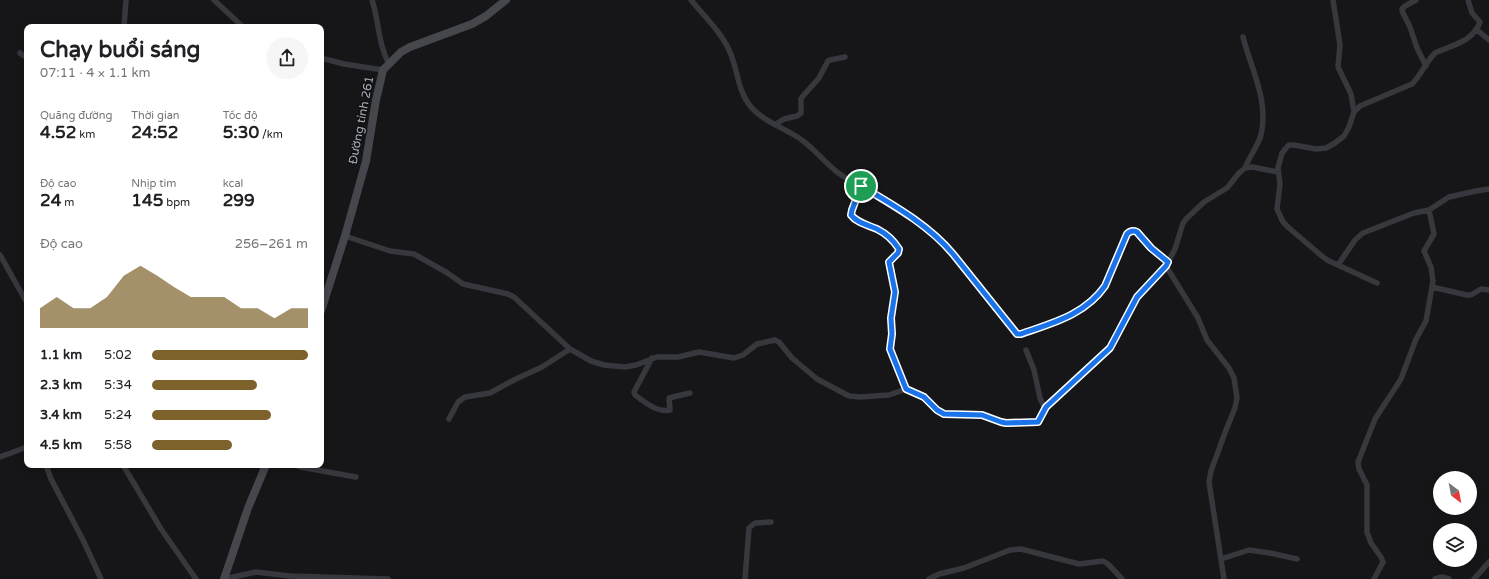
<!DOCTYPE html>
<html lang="vi">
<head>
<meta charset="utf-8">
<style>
  body { margin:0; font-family:"Varela Round",sans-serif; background:#f6f6f6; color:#202124; height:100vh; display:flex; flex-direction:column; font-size:15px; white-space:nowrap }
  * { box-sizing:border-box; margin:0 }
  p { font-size:13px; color:#757577 }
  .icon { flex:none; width:22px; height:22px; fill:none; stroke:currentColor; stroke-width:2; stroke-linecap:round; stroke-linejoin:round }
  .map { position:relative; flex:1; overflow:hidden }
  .panel { position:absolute; left:24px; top:24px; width:300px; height:444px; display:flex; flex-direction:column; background:#fff; border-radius:8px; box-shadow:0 2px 10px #0003 }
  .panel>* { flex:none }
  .needle { width:26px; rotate:148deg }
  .tools { position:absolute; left:1433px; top:471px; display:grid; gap:8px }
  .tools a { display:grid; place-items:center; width:44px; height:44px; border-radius:50%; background:#fff; box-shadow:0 2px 10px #0003; font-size:20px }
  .pin { position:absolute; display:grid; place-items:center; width:34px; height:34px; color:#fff; margin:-17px; border:2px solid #fff; border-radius:50%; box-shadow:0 1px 4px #0007 }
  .round { display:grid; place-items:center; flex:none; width:42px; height:42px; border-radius:21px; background:#f6f6f6 }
  .headline { display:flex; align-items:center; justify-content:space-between; height:68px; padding:0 16px }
  h1 { font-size:22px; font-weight:700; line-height:30px }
  .figures { display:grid; grid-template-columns:repeat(3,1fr); gap:6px; height:68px; padding:4px 16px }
  .figures div { display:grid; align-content:center }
  .figures b { font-size:17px; font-weight:700 }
  .figures small { font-size:11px; font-weight:400 }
  .figures p { font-size:11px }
  .chart { height:112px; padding:8px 16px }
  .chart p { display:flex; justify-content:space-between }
  .chart svg { width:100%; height:72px; margin-top:4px; fill:#7e622b; opacity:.7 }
  ul { padding:0 16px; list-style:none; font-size:13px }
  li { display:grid; grid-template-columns:64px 48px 1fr; align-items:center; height:30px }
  li i { height:10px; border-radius:5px; background:#7e622b }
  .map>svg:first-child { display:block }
</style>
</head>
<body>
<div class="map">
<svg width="1489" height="579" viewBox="0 0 1489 579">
  <rect width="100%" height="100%" fill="#161618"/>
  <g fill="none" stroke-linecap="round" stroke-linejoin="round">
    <path stroke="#37383d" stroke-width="5.5" d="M214,0l29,27
      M372,0c7,21 6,44 17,64
      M691,0c13,16 30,32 38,50 9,18 8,41 22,57 12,14 33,21 48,31 14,9 25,24 38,34 39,28 85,45 116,82l64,80h4c31,-11 64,-19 84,-48l22,-52c3,-3 6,-4 10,-2l14,16 17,14
      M1333,0l7,45 -2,22 13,27 3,18
      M1416,0l-11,6 -3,3 1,4 7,14 7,21 9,18
      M124,27l2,-27
      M1476,29l13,11
      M1243,37c8,32 26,63 18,98 -3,11 -12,22 -16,33
      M20,53l7,5
      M321,58l23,6 39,6
      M776,124l8,-5 13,-3 4,-3v-14l2,-3 16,-18 9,-17 2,-1 15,-3
      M861,186l-10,23v6c6,9 19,10 27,15 8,4 17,11 21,19l-1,4 -9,9 6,34 -3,18v20l-2,15 16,40
      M345,236l45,15 24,3 32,18 17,12 45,10 6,3 56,52 21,12 13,4 21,2 11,-2 21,-8h21l21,-5 35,6 9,-3 14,-11 18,-4 4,2 13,16 25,21 32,17 11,1 29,-2 17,-6 18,8 13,13 7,4 38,1 19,7 35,1 3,-2 7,-14 64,-59 27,-51 29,-31 9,-17 8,-26 4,-5 17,-16 23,-14 12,-15 6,-5 7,-1 26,5
      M0,255l27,48
      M1338,265l17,-25 8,-7 51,-20 15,-3 20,-13 27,-6 13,-2
      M1166,266l32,52 9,22 22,28 5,10 3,20 -2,10 -9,22 -15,41 -2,11 15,97
      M1377,283l-48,-22 -6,-4 -34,-29 -6,-6 -6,-13 3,-25 -2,-16 4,-15 4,-5 3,-3h5l22,4 10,-1 9,-5 9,-7 5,-9 5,-15 6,-6 52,-22c9,-9 14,-22 23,-31 17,-8 38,-11 45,-31l-8,-9 -4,-13
      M1432,287l35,8h4l10,-6 8,1
      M1026,350l8,20 6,28 5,11
      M652,358l-18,34 1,3c9,7 23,18 35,15l-1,-12 21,-5
      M449,419l9,-17 7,-5 25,-4 26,-14 26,-12 28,-18
      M0,457l27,-10
      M46,465l5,14 32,61 18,39
      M123,465l38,64 35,50
      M295,465l5,2 56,10
      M1221,559l28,-9 21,3 27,6
      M224,579l32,-7 34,4 98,3
      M745,579l4,-51 6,-5 16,-1
      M929,579l10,-5 25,-6 46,-18 11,-1 58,15 24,-3 5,3 14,15
      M1374,579l9,-17 -2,-5 -10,-14 -4,-11v-47l-8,-16 -1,-7 17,-43 26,-40 15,-40 10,-18 7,-40 -2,-14 -7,-16 10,-17 -5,-24
      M1435,579l7,-2 7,2
      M1474,579l15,-17"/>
    <path stroke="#45474d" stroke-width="8" d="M321,311l24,-75 21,-75 10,-61 7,-30 18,-18 9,-5 62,-23 14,-8 20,-16
      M224,579l24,-71 18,-43"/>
  </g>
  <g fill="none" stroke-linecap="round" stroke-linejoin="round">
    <defs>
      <path id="route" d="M861,186c32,19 68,39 92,68l64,80h4c31,-11 64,-19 84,-48l22,-52c3,-3 6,-4 10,-2l14,16 17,14 -2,4 -29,31 -27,51 -64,59 -8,15 -32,1 -5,-1 -19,-7 -38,-1 -7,-4 -13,-13 -18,-8 -16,-40 2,-15 -1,-16 4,-26 -6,-30 9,-9 1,-4c-5,-8 -14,-16 -22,-20 -9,-4 -20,-6 -26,-14l1,-5z"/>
    </defs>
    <use href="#route" stroke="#fff" stroke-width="8"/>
    <use href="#route" stroke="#1a73e8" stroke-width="5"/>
  </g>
  <g text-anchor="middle" stroke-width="3" stroke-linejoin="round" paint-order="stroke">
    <g font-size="12" fill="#a8adb8" stroke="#111113">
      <text transform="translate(361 120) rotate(-79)" y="4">Đường tỉnh 261</text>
    </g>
  </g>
</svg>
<div class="tools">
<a><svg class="needle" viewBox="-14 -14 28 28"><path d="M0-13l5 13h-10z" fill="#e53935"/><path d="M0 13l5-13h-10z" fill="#757577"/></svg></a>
<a><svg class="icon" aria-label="layers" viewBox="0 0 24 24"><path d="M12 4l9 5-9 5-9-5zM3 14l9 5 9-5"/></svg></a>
</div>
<div class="pin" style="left:861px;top:186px;background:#1e9e55"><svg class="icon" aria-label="arrive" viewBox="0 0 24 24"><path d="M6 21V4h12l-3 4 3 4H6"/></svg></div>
<section class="panel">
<div class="headline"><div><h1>Chạy buổi sáng</h1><p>07:11 · 4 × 1.1 km</p></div><a class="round"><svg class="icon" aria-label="share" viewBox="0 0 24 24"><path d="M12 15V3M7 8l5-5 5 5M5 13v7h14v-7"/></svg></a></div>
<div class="figures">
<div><p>Quãng đường</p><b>4.52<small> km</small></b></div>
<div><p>Thời gian</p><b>24:52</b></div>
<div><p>Tốc độ</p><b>5:30<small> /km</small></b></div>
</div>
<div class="figures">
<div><p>Độ cao</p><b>24<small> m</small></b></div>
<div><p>Nhịp tim</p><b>145<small> bpm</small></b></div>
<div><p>kcal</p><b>299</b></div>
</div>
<div class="chart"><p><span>Độ cao</span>256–261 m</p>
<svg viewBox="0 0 160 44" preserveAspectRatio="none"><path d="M0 44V32L10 25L20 32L30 32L40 25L50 12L60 6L70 12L80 19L90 25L100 25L110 25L120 32L130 32L140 38L150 32L160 32V44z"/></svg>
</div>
<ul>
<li><b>1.1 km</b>5:02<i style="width:100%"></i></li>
<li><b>2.3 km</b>5:34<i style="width:67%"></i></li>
<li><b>3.4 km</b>5:24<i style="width:76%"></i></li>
<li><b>4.5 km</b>5:58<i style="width:51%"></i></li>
</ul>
</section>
</div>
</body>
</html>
